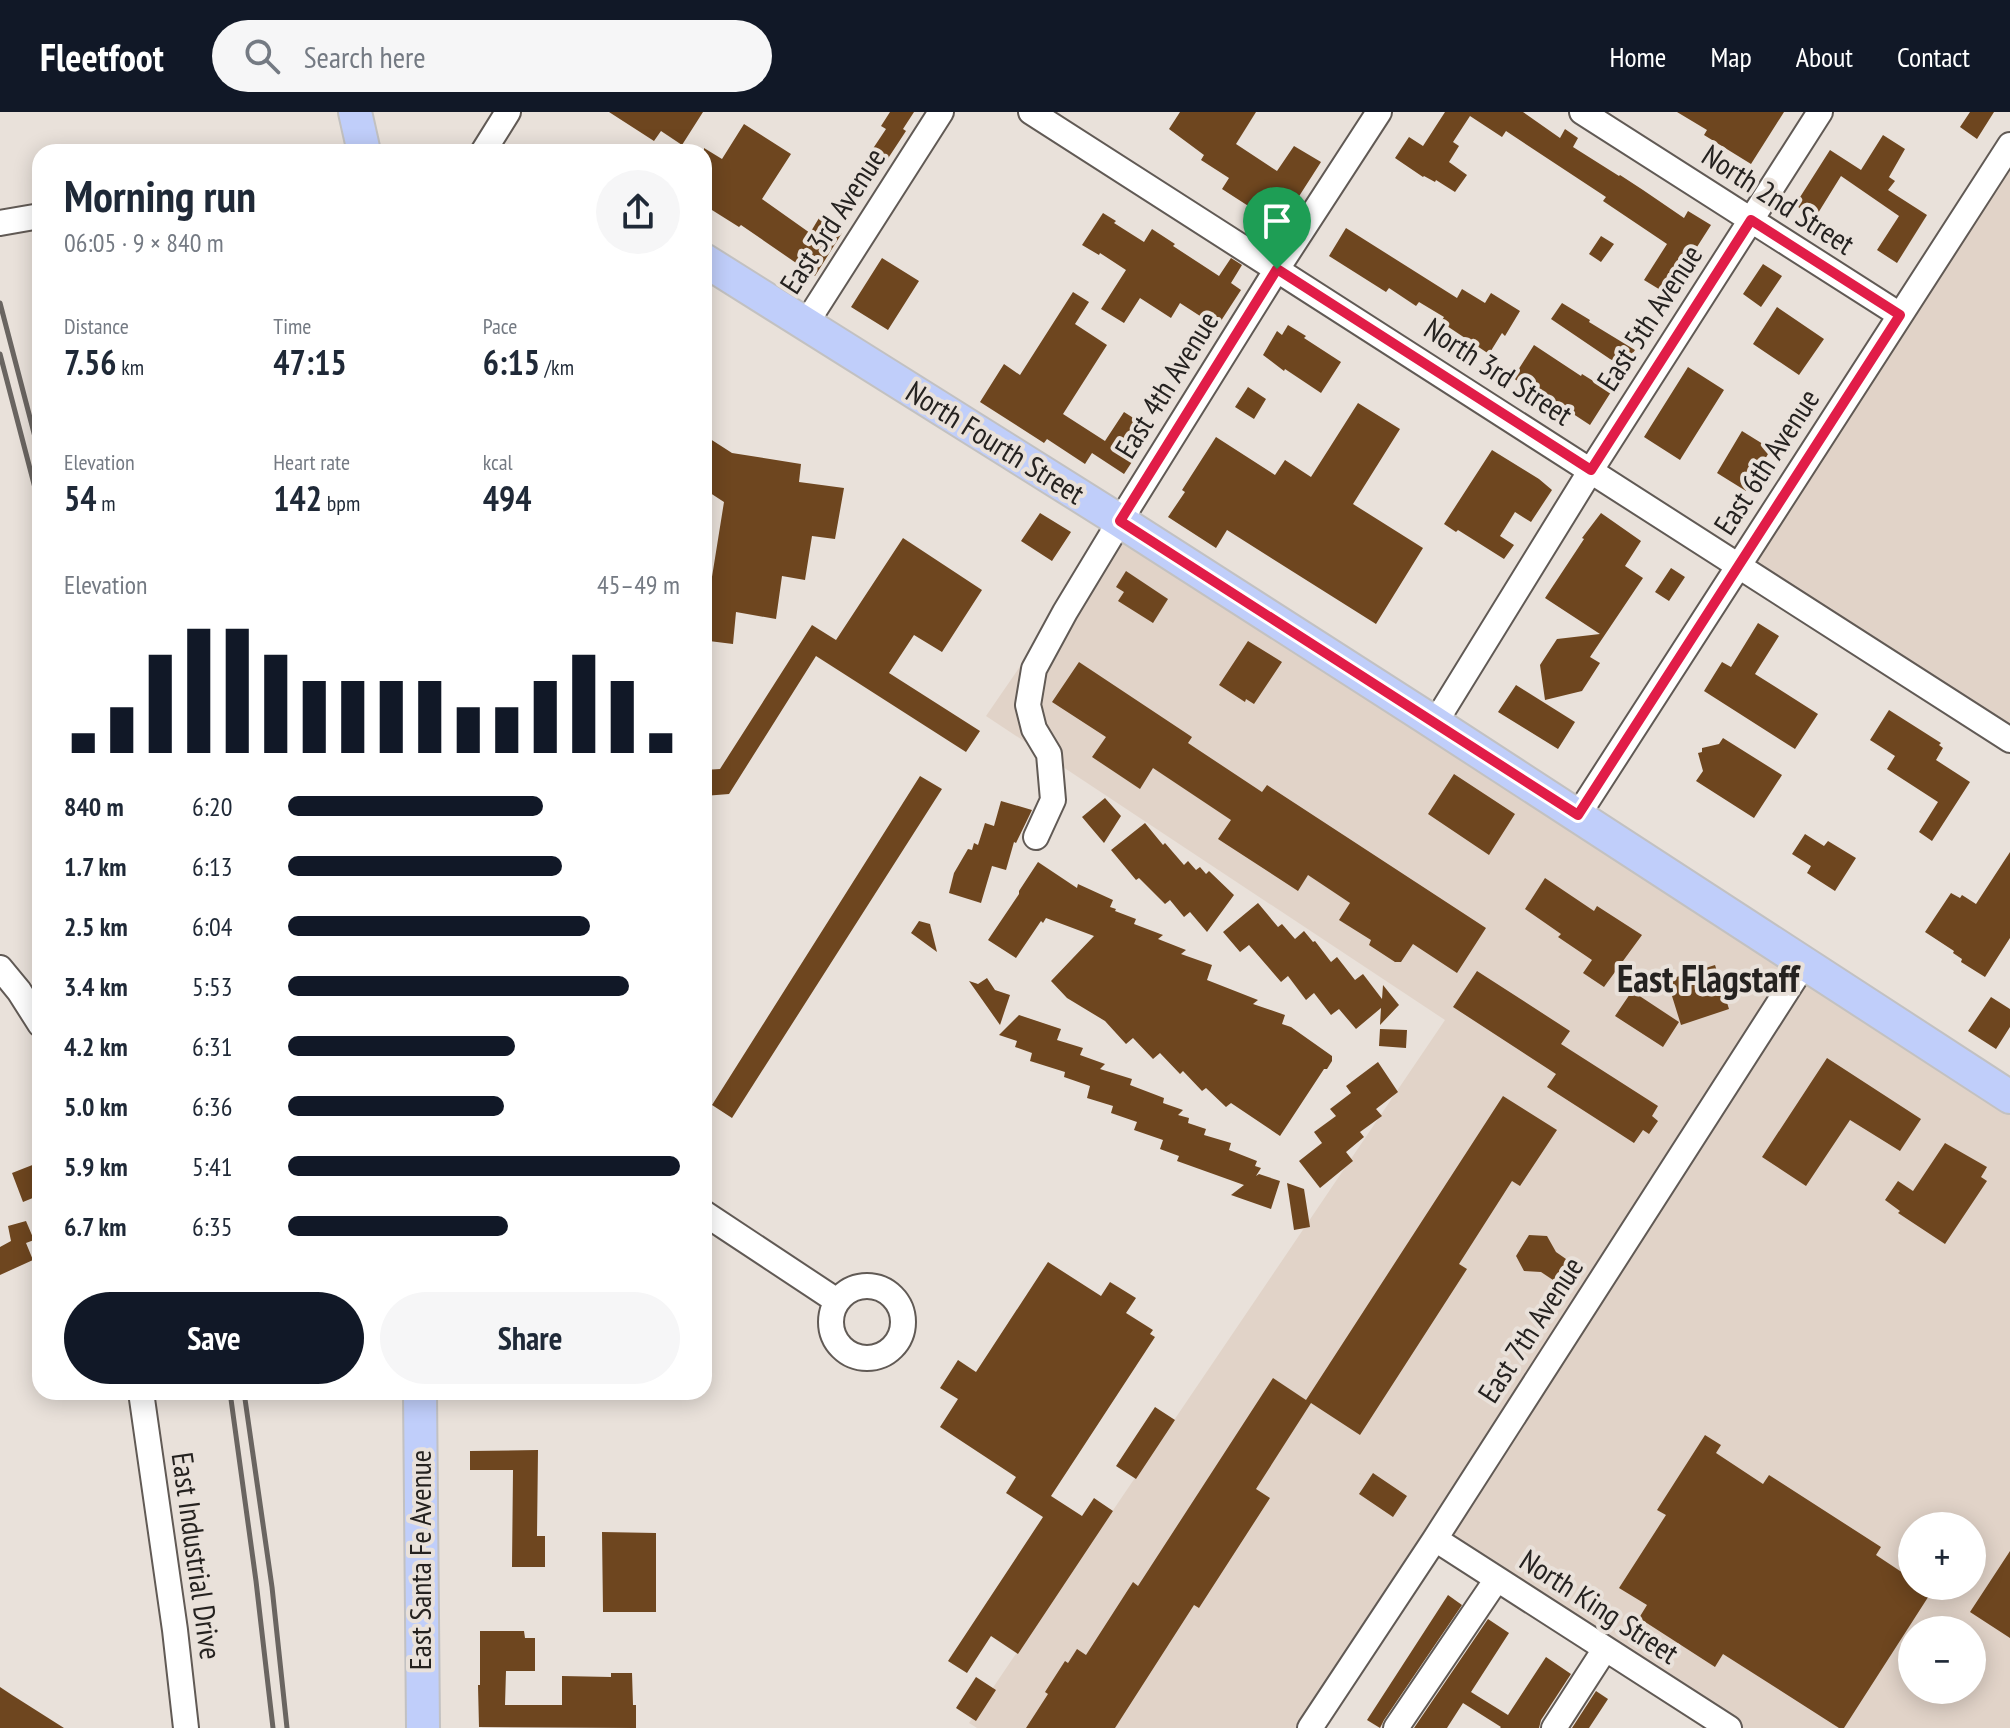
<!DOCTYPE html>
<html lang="en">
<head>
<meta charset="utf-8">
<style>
  body { margin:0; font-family:"PT Sans Narrow",sans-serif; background:#f6f6f7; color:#1f2937; height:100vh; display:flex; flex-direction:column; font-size:30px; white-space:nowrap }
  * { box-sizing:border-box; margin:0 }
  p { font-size:26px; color:#747a83 }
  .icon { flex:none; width:44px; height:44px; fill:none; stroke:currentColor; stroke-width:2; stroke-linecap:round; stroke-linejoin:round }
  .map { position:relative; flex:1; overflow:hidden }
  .side { position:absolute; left:32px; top:32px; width:680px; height:1256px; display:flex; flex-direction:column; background:#fff; border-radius:24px; box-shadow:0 4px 20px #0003 }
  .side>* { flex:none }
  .fabs { position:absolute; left:1898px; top:1400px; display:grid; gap:16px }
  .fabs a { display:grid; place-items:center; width:88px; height:88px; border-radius:50%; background:#fff; box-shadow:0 4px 20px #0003; font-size:40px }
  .pin { position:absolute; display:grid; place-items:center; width:68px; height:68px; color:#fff; margin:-82px -34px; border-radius:50% 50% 50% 0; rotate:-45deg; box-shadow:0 0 8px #0007 }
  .pin .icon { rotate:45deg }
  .round { display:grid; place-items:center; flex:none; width:84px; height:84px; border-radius:42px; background:#f6f6f7 }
  .summary { display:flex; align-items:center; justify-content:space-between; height:136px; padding:0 32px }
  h1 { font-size:44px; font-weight:700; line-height:60px }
  .metrics { display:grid; grid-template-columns:repeat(3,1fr); gap:12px; height:136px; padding:8px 32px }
  .metrics div { display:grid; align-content:center }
  .metrics b { font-size:34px; font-weight:700 }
  .metrics small { font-size:22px; font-weight:400 }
  .metrics p { font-size:22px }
  .chart { height:224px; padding:16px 32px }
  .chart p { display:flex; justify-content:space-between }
  .chart svg { width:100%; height:144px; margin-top:8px; stroke:#111827; stroke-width:6 }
  .cta { display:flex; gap:16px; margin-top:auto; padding:16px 32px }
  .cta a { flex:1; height:92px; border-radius:48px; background:#111827; color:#fff; font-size:32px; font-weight:700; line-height:92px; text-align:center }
  .cta a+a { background:#f6f6f7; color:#1f2937 }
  ul { padding:0 32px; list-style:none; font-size:26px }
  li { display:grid; grid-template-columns:128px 96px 1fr; align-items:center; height:60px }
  li i { height:20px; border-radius:10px; background:#111827 }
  header { display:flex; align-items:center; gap:48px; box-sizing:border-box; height:112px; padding:0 40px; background:#111827; color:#fff }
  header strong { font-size:38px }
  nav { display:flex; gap:44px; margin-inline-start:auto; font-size:28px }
  .search { width:560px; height:72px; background:#f6f6f7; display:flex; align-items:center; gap:20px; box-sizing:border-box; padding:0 28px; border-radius:44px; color:#747a83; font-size:30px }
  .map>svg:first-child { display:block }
</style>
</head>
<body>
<header>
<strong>Fleetfoot</strong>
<div class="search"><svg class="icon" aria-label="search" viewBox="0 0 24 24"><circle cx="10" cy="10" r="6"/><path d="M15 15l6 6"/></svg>Search here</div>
<nav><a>Home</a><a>Map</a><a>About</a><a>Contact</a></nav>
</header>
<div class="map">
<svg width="2010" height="1616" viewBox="0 0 2010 1616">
  <rect width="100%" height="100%" fill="#e9e1da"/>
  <path fill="#e1d3c8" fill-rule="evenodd" d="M2010,33v595l-273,-174z
    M1120,409l890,574v633h-277l-298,-189 -125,189h-333l-8,-5 476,-703 -459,-304zM1912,1414h60v60h-60zM1912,1518h60v60h-60z"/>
  <path fill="#6e461f" d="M609,0h94l-21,33 -21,-14 -7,10z
    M890,0h24l-11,17 3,2 -23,35 -15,-10 18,-27 -5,-3z
    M1180,0h76l-20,32 41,27 17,-25 27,16 -34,53 -9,-6 -8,11 -48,-31 7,-11 -28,-18 3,-5 -35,-26z
    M1445,0h78l37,26 5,-9 13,9 -5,9 46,29 1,-1 23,15 41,28 4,-7 23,14 -44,69 -23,-14 23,-36 -64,-43 3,-4 -100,-66 -4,6 -32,-21 -17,26 6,4 -10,16 18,13 -12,17 -19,-12 -1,2 -11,-6 -1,1 -28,-19 14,-21 14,9z
    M1677,0h107l-33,52 -47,-29 3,-5z
    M1970,0h24l-17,27 -17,-12z
    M744,12l47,30 -29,45 48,34 9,-15 23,15 -27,43 -74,-51 -2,2 -35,-22v-57l18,11z
    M1883,23l22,14 -16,28 6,4 -7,9 39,25 -30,48 -20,-13 22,-34 -58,-40 -26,42 -20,-13 35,-55 31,20z
    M1103,101l13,8 -2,2 30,19 8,-13 23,15 -2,2 46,30 12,-18 11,7 -11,18 10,7 -24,37 -37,-24 -9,15 -31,-20 -16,25 -23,-14 25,-39 -26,-17 -1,2 -17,-10z
    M1346,116l111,70 5,-9 23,14 6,-10 29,18 -15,25 -3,-3 -13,21 -48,-32 3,-5 -25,-15 -3,4 -27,-18 -3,4 -57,-36z
    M1601,124l13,8 -13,18 -12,-8z
    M882,146l37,23 -31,49 -37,-23z
    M1763,152l19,12 -21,31 -18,-13z
    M1073,180l16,10 -14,22 32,21 -44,69 42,27 19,-29 22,14 -5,9 6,4 -23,35 -32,-21 -7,11 -38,-25 -3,4 -64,-41 24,-38 16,11z
    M1562,191l28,17 -1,2 46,28 -11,16 -14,-7 -59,-40z
    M1777,195l47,32 -25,36 -46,-31z
    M1288,213l18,11 -2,2 37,24 -20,31 -36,-24 -1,2 -21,-16 14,-24 5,4z
    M1534,233l47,31 1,-2 29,18 -21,33 -32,-21 -2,2 -43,-28z
    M1688,255l36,23 -44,70 -36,-23z
    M1248,275l18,12 -12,20 -19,-12z
    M1358,291l42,26 -47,75 70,44 -47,76 -149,-94 -11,18 -48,-31 17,-25 -3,-2 34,-53 59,38 10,-15 26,17z
    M1742,319l29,18 -25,42 -29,-18z
    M704,323l28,18 69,11 -2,18 45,6 -9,51 -23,-3 -7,44 -23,-4 -6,43 -40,-7 -3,32 -24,-3 3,-33h-5l17,-106 -20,-13z
    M1492,338l47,29 13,11 -21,32 -16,-10 -15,24 14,9 -10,14 -46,-29 -2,2 -12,-8z
    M1040,401l31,19 -19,29 -31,-20z
    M1601,401l40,28 -16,25 18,12 -53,79 10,6 -18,28 -37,9 -5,-35 17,-26 43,-5 -55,-36 39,-59 -2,-1z
    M903,426l79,52 -40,62 -28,-17 -25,38 91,58 -14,21 -150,-96 -87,138 -25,2v-26l16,-1 92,-144 24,15z
    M1671,456l14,9 -16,24 -14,-9z
    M1126,459l42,28 -15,24 -35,-22 6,-9 -8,-5z
    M1758,511l21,13 -24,38 63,40 -23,35 -91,-58 18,-29 9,5z
    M1248,529l34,21 -28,42 -8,-5 -1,3 -26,-17z
    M1079,550l113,75 -4,6 74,49 5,-7 219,143 -29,45 -44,-29 -12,18h-6l-26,-17 2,-5 -32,-20 11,-17 -42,-28 -10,16 -80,-52 13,-19 -78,-52 -13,21 -48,-32 14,-20 -54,-35z
    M1516,573l59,37 -17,27 -60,-37z
    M1889,598l52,33 -2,2 4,3 -7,12 34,22 -38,59 -13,-9 19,-30 -51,-33 8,-13 -25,-16z
    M1723,626l59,37 -28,43 -58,-37 7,-10 -5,-18 4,-1v-4l17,-4z
    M1454,662l61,40 -26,41 -61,-41z
    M920,664l22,13 -210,329 -20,-13z
    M1105,686l16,18 -17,27 -22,-26z
    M1001,689l31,9 -16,33 -2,-1 -8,28 -14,-4 -11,37 -32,-10 5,-20 14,-24 4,1 2,-7 4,2 7,-22 9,3z
    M1145,711l18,22 2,-2 19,22 4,-4 8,9 4,-3 6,7 3,-3 25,24 -27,37 -17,-20 -6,5 -14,-17 -5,4 -26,-26 -3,2 -25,-30z
    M1805,722l19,12 4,-5 28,17 -21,33 -28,-18 4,-7 -19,-12z
    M2010,740v86l-25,39 -24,-15 1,-3 -9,-6 1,-2 -29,-19 26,-39 9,5 2,-3 14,9z
    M1038,750l39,26 1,-4 35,16 -3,7 6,2 -1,2 21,8 -2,5 29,11 -5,4 28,11 -5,4 31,11 -5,15 51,20 -5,4 32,11 -3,9 9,3 41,29v5l-5,8h-3l-44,67 -49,-33 -5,4 -20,-19 -4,3 -19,-20 -3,3 -20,-21 -7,6 -20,-21 -7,6 -21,-23 -38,-23 -16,-17 43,-45 -48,-18 -3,5 -2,-2 -25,37 -28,-18 31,-46v-3z
    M1545,766l49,33 3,-5 45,29 -38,52 -21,-14 9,-13 -34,-23 3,-3 -36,-25z
    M1258,791l20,24 4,-3 13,15 9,-8 9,11 2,-1 16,21 6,-5 18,23 8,-6 19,25 1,-14 16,20 -19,20 1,-17 -25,21 -17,-20 -8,6 -17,-22 -8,7 -18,-24 -7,6 -32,-37 -9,7 -17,-20z
    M919,809l11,3 7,28 -26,-19z
    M1715,853l14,44 -48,16 -14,-45z
    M1477,859l93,60 -9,13 97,62 -6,10 6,5 -9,13 -6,-4 -9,13 -87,-56 9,-13 -103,-67z
    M987,866l8,12 15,5 -10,30 -31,-44 9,3z
    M1632,879l47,31 -16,25 -48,-31z
    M1991,885l19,12v18l-14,22 -28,-18z
    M1019,903l42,14 -4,11 26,8 -3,7 25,9 -5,5 32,10 -2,6 34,13 -1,5 20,7 -5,5 11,3 -1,5 18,6 -2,6 27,8 -2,7 28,11 -2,5 6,2 -5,8 3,-2 21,7 -9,28 -40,-14 13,-10 -67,-24 2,-5 -19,-7 3,-9 -29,-10 3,-8 -26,-9 2,-7 -26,-8 3,-12 -26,-9 1,-5 -35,-11 2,-8 -17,-6 2,-6 -18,-6z
    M1380,917l27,1 -1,18 -27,-2z
    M1827,946l94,61 -21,32 -50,-31 -44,66 -44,-29z
    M1378,950l20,30 -22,17 6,7 -22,16 4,5 -18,15 7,9 -33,27 -21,-27 23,-18 -8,-11 22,-16 -6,-7 21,-16 -5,-7z
    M1503,984l54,34 -37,56 -8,-5 -53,83 8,5 -107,166 -49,-32 -55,86 14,9 -71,110 -5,-3 -79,123h-89l22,-34 -3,-2 20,-31 3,2 9,-14 9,6 47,-73 5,4 135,-208 33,22z
    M1945,1031l42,24 -6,10 6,4 -42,63 -47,-31 2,-2 -15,-11 13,-19 15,10z
    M40,1050v33l-17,7 -11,-29z
    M1287,1071l17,6 6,38 -16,3z
    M26,1109l8,19 -8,3 7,17 -33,15v-28l11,-6 -3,-15z
    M1529,1123l18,1 9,16 10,7v14l-13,7 -12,-8 -17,-1 -8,-15z
    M1048,1150l53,34 9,-14 26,16 -10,15 27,17 -3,4 5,3 -104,159 31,20 12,-18 19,13 -95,143 -27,-18 -24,37 -19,-12 95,-144 -37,-24 10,-16 -76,-50 18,-28 -18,-11 18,-28 18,12z
    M1155,1295l20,13 -39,59 -20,-13z
    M1705,1323l16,10 -5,8 47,31 6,-9 112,72 -5,8 36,24v7h12l8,5 -88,137h-5l-116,-74 -8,13 -76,-49 8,-13 -28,-17 47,-73 -9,-5z
    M538,1338l-1,86h8v31h-33l1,-97h-43v-19z
    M1373,1361l34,23 -14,21 -34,-23z
    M602,1420l54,1v79h-53z
    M2010,1439v87l-40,-26z
    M1448,1483l14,10 -78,115 -4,8 -13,-8z
    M1488,1507l21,14 -38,59 37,23 38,-58 25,17 -30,46 -2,8h-39l1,-1 -38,-24 -16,25h-33z
    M480,1519h44l1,7h10v33h-29l-1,34h57v-29l49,1v-4h21l1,32h3v23l-157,-1 -1,-42h2z
    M976,1565l20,13 -20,31 -20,-13z
    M0,1575l12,8 52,33h-64z
    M1596,1579l12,8 -19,29h-17z"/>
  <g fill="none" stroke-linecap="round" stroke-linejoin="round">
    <defs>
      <path id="minor" d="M1031,0l979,628
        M1582,0l318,203
        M483,40l25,-40
        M0,111l40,-7
        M805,213l136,-213
        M1435,611l156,-253 229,-358
        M1578,703l432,-670
        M1036,725l17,-37 -4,-46 -15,-25 -6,-24 6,-36 31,-57 55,-91 157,-252 102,-157
        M0,856l19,23 21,33
        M704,1101l133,88
        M831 1210a36 36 0 1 1 72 0a36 36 0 1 1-72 0Z
        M141,1280l34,238 11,98
        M1435,1427l294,189
        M1310,1616l125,-189 369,-575
        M1396,1616l101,-149
        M1554,1616l51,-79"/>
      <path id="major" d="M355,0l9,40
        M704,148l416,261 304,195 586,381
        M420,1280l3,336"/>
    </defs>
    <use href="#minor" stroke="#615a55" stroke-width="28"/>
    <use href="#major" stroke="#c2c1c1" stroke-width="36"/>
    <use href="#minor" stroke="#fff" stroke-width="24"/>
    <use href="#major" stroke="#c0cefa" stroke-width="32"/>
    <path stroke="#6a6561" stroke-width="5" d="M0,191l40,153
      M0,242l40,153
      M230,1280l26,189 17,147
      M244,1280l28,195 15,141"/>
  </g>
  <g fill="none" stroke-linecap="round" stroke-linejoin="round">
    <defs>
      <path id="route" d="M1751,108l149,95 -322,500 -458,-294 157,-252 314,201z"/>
    </defs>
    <use href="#route" stroke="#fff" stroke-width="16"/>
    <use href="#route" stroke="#e11d48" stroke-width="10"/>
  </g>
  <g text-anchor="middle" stroke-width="8" stroke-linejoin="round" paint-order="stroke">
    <g font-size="30" fill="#252220" stroke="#e9e1da">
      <text transform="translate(1778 88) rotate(33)" y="10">North 2nd Street</text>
      <text transform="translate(833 109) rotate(-57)" y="10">East 3rd Avenue</text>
      <text transform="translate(1650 206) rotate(-57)" y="10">East 5th Avenue</text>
      <text transform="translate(1498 260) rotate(33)" y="10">North 3rd Street</text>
      <text transform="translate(1167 273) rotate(-58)" y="10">East 4th Avenue</text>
      <text transform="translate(995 331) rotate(32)" y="10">North Fourth Street</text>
      <text transform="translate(1767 350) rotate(-57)" y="10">East 6th Avenue</text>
      <text transform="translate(1531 1218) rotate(-57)" y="10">East 7th Avenue</text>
      <text transform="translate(196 1444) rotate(82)" y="10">East Industrial Drive</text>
      <text transform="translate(421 1448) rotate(-90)" y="10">East Santa Fe Avenue</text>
      <text transform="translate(1599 1495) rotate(33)" y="10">North King Street</text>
    </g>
    <g font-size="38" font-weight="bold" fill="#252220" stroke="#e9e1da">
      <text x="1708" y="880">East Flagstaff</text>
    </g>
  </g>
</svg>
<div class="fabs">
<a>+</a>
<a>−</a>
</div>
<div class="pin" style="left:1277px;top:157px;background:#1e9e55"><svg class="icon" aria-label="arrive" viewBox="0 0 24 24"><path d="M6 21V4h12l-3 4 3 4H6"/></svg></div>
<section class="side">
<div class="summary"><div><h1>Morning run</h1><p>06:05 · 9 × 840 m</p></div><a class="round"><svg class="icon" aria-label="share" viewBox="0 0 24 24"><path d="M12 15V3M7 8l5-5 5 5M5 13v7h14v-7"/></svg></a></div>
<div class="metrics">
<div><p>Distance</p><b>7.56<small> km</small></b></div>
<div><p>Time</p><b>47:15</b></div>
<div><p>Pace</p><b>6:15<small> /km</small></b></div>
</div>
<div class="metrics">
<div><p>Elevation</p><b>54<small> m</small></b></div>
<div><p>Heart rate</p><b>142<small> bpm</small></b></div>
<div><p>kcal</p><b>494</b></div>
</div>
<div class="chart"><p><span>Elevation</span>45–49 m</p>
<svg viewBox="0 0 160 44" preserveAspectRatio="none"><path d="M5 44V38M15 44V30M25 44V14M35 44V6M45 44V6M55 44V14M65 44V22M75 44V22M85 44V22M95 44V22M105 44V30M115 44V30M125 44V22M135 44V14M145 44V22M155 44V38"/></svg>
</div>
<ul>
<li><b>840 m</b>6:20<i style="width:65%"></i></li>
<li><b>1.7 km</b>6:13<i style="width:70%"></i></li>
<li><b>2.5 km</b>6:04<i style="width:77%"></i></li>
<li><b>3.4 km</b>5:53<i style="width:87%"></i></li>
<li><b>4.2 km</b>6:31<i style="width:58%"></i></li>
<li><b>5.0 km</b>6:36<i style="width:55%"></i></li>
<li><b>5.9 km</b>5:41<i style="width:100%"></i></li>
<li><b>6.7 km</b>6:35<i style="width:56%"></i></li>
</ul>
<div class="cta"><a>Save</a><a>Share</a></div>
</section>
</div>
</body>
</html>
